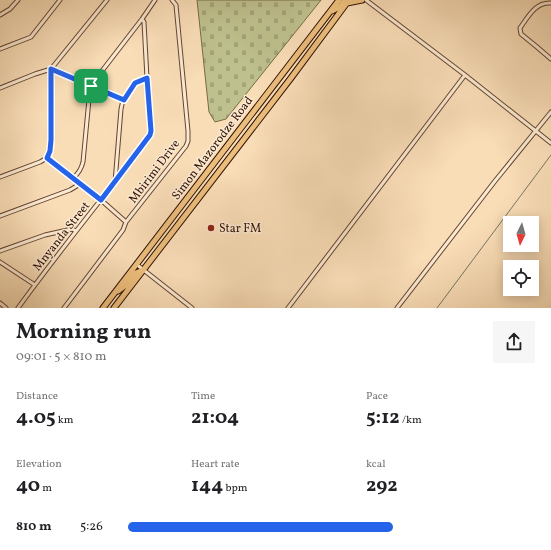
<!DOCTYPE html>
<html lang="en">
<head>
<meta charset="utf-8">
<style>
  body { margin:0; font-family:Vollkorn,serif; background:#f6f6f6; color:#202124; height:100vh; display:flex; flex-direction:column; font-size:15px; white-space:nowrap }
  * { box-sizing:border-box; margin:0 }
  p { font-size:13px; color:#757577 }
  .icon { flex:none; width:22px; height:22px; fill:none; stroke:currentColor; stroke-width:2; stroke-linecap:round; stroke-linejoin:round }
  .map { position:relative; height:308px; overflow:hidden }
  .panel { display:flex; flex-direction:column; background:#fff; flex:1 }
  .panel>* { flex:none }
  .needle { width:26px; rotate:185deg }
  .controls { position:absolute; left:503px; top:216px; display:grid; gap:8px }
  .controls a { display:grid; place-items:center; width:36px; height:36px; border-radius:0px; background:#fff; box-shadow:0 2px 10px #0003; font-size:20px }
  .pin { position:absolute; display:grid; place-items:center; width:34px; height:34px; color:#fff; margin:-17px; border-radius:8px; box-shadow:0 2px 6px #0006 }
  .round { display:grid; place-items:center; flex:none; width:42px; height:42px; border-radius:0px; background:#f6f6f6 }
  .overview { display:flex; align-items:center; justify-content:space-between; height:68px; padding:0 16px }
  h1 { font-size:22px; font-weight:700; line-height:30px }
  .stats { display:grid; grid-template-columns:repeat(3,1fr); gap:6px; height:68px; padding:4px 16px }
  .stats div { display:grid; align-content:center }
  .stats b { font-size:20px; font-weight:700 }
  .stats small { font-size:11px; font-weight:400 }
  .stats p { font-size:11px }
  ul { padding:0 16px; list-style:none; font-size:13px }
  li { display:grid; grid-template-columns:64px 48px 1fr; align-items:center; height:30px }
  li i { height:10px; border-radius:5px; background:#2563eb }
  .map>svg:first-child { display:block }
</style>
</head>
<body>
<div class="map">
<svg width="551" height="308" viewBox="0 0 551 308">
  <defs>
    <pattern id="cemetery-stones" width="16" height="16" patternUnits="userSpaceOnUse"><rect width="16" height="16" fill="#bec18e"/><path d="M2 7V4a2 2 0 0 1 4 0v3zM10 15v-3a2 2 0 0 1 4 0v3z" fill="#a4a579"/></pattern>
  </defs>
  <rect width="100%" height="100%" fill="#f9ddb7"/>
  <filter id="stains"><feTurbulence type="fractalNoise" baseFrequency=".005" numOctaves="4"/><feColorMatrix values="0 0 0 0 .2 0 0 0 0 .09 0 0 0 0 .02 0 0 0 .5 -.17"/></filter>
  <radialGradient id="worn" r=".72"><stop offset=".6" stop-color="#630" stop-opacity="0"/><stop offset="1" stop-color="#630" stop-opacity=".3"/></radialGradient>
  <path fill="url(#cemetery-stones)" stroke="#786a4a" d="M197,0h124l-95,119 -11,3 -6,-10z"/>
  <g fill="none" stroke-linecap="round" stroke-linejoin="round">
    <path stroke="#737968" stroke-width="1" d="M437,308l114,-153"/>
    <defs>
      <path id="minor" d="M107,0l-56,69 72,31
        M366,0l99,75 86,68
        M551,3c-16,-1 -23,14 -31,25l1,6 16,13 14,12
        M0,15l10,-6 8,-9
        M0,49l31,-12 29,-37
        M0,88l35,-14 16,-5v71l-1,11 -3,7 -7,4 -40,15
        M47,158l54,42 25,22
        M73,179c5,-6 8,-9 10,-17l7,-73 5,-9 47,-61 13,-19
        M115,182l6,-73 2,-9 12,-17 12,-5
        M0,216l70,-26 10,-6
        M0,251l45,-16 27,-6 4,2
        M0,262l35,23
        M136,264l56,44
        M0,303l6,5
        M18,308c42,-58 87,-113 131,-170l2,-7 -4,-53 -3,-56 -2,-3
        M64,308l59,-78 3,-8 60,-76 2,-5v-10l-12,-126 -4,-5
        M288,308l177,-233
        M397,308l98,-127 56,-69"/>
      <path id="trunk" d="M347,3l15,-3
        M332,11l9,-5 4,-6
        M118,291l8,-6 10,-12 7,-3
        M103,308l236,-308
        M114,308l177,-230 58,-78"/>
    </defs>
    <use href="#minor" stroke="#634532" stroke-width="5"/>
    <use href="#trunk" stroke="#311206" stroke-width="7"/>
    <use href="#minor" stroke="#fbe9d0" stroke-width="3"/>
    <use href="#trunk" stroke="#ecbe7c" stroke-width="5"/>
  </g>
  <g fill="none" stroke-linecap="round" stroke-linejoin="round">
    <defs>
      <path id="route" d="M51,69l73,31 11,-17 12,-5 4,53 -1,4 -49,65 -54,-42 3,-7 1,-11z"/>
    </defs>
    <use href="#route" stroke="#fff" stroke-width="8"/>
    <use href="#route" stroke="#2563eb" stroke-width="5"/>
  </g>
  <circle fill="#8f2418" stroke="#fbe9d0" stroke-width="1.5" cx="211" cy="228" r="4"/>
  <g text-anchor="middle" stroke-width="3" stroke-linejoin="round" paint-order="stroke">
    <g font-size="12" fill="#311206" stroke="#fbe9d0">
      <text transform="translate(212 148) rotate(-53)" y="4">Simon Mazorodze Road</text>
      <text transform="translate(154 171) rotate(-53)" y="4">Mbirimi Drive</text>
      <text transform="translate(61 236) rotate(-52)" y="4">Mnyanda Street</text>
    </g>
    <g font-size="12" fill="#311206" stroke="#fbe9d0" text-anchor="start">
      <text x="219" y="232">Star FM</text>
    </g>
  </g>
  <rect width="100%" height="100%" filter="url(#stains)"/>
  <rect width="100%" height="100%" fill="url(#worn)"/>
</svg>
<div class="controls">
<a><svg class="needle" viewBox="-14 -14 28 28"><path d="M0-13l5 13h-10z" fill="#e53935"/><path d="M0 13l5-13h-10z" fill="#757577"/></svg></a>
<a><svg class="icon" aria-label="locate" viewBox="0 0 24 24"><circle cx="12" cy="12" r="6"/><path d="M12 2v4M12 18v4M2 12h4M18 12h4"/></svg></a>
</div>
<div class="pin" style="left:91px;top:86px;background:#1e9e55"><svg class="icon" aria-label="arrive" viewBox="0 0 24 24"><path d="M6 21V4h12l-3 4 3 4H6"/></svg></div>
</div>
<section class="panel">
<div class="overview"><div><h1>Morning run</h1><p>09:01 · 5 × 810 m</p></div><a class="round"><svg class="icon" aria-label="share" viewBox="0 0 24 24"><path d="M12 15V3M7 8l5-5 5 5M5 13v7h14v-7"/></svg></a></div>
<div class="stats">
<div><p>Distance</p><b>4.05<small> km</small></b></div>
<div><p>Time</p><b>21:04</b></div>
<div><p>Pace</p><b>5:12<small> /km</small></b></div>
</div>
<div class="stats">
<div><p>Elevation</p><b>40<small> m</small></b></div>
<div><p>Heart rate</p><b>144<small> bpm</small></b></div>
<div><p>kcal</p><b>292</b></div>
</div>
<ul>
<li><b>810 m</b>5:26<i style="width:65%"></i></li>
</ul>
</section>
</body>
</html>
